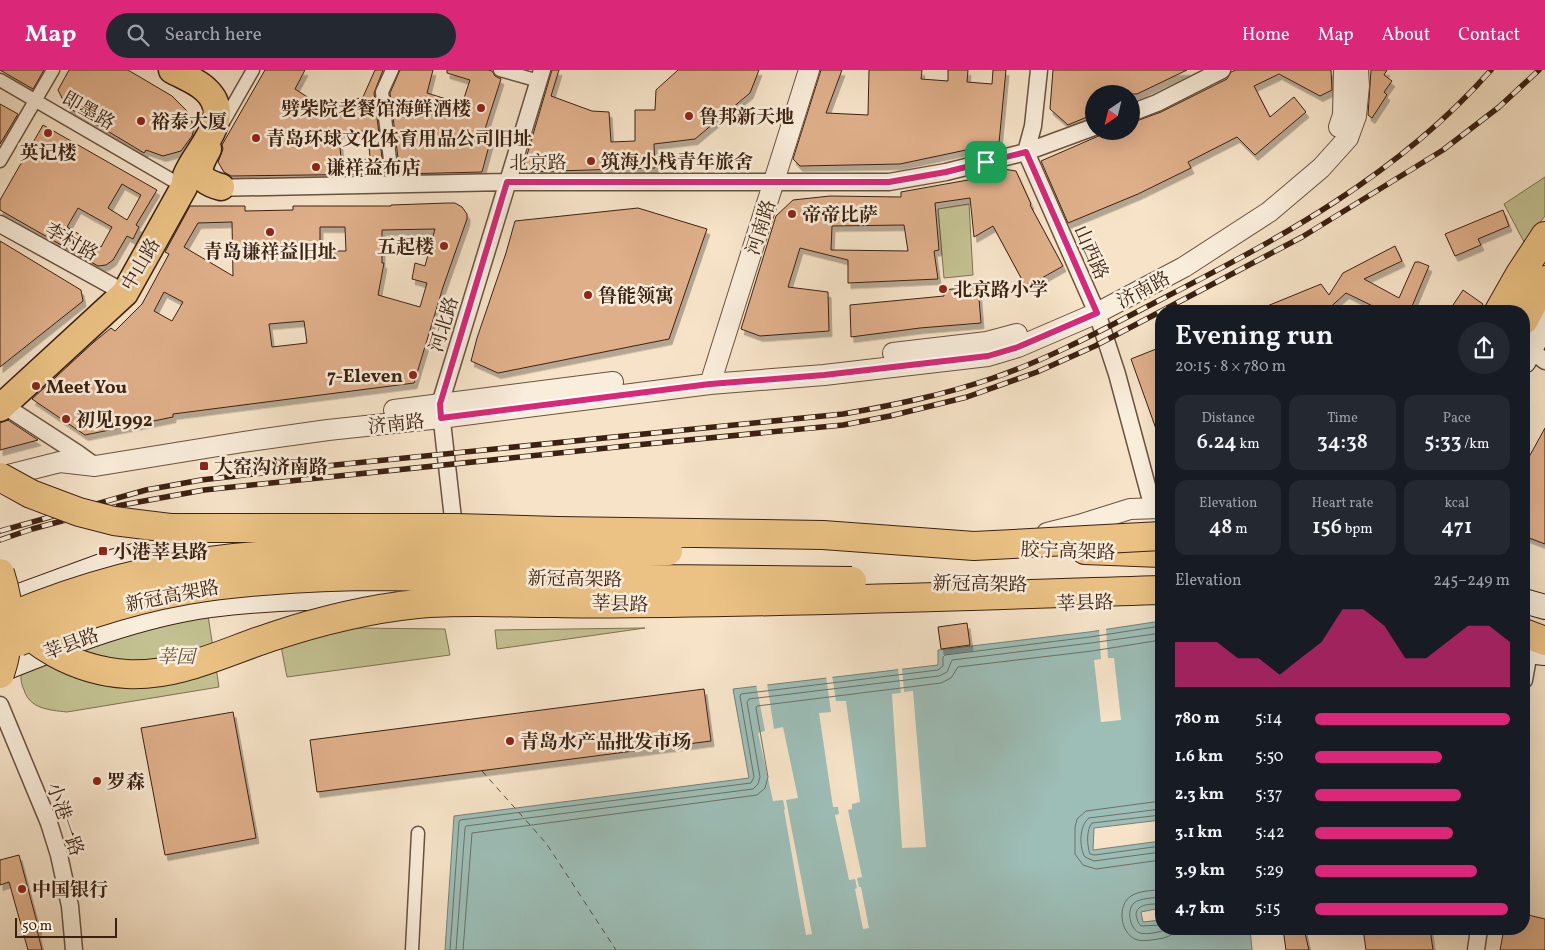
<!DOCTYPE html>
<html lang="en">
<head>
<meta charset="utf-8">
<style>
  body { margin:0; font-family:Vollkorn,"Noto Serif SC",serif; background:#242831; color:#f1f3f6; height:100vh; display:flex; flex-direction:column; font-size:19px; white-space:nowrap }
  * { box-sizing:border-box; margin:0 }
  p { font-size:16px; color:#9ea1a6 }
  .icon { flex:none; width:28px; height:28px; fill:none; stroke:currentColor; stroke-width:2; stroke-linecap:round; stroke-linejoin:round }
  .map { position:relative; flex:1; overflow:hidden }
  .details { position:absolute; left:1155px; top:235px; width:375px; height:630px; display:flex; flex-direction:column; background:#171b24; border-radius:20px; box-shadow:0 5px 20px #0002 }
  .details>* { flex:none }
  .needle { width:32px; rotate:215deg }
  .controls { position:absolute; left:1085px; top:15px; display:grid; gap:10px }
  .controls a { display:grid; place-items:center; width:55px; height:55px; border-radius:50%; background:#171b24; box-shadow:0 5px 20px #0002; font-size:25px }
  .scale { position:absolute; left:15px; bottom:12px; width:102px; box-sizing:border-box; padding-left:5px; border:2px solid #3b2111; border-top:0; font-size:14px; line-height:18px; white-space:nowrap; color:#3b2111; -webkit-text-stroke:4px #f9eddb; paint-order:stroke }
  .pin { position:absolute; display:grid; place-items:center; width:42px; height:42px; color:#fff; margin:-21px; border-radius:10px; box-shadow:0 2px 8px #0006 }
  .round { display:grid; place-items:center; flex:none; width:52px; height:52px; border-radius:26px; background:#242831 }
  .headline { display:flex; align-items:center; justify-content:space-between; height:85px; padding:0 20px }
  h1 { font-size:28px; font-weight:600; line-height:38px }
  .figures { display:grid; grid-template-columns:repeat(3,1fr); gap:8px; height:85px; padding:5px 20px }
  .figures div { display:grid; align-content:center; border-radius:12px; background:#242831; text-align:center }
  .figures b { font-size:21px; font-weight:600 }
  .figures small { font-size:14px; font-weight:400 }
  .figures p { font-size:14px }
  .chart { height:140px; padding:10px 20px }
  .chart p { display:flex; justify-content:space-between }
  .chart svg { width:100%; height:90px; margin-top:5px; fill:#db2777; opacity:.7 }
  ul { padding:0 20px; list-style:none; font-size:16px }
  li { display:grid; grid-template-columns:80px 60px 1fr; align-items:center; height:38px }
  li i { height:12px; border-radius:6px; background:#db2777 }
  header { display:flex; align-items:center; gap:30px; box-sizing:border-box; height:70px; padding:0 25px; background:#db2777; color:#fff }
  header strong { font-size:24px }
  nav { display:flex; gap:28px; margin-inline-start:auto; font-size:18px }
  .search { width:350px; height:45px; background:#242831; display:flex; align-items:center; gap:12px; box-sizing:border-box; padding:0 18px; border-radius:28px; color:#9ea1a6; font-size:19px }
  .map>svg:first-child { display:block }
</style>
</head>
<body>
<header>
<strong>Map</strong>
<div class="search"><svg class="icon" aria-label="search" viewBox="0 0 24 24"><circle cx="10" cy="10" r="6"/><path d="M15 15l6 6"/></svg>Search here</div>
<nav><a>Home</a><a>Map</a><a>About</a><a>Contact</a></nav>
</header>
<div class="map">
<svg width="1545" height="880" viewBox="0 0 1545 880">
  <defs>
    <filter id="shadow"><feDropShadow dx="3" dy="5.5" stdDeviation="0" flood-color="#0004"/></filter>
  </defs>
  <rect width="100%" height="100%" fill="#f6e3c8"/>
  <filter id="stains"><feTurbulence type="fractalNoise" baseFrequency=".004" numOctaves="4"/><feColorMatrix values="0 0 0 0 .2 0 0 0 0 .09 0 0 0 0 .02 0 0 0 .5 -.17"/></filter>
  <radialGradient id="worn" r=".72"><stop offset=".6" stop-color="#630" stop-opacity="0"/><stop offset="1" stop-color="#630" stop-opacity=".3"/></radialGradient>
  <path fill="#c3c191" stroke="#7f7151" d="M1545,107v39l-21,26 -20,-38z
    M969,134l4,71 -29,3 -6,-69z
    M207,539l12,78 -152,25c-18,-2 -37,-3 -43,-22 -3,-7 -4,-12 -2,-20z
    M355,558l90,1 5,26 -163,22 -6,-31z
    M645,558l-148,21 -2,-19z"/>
  <path fill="#9dbeb7" stroke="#767f75" d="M1161,551v199l-67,8 -1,22 68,-9v67l-20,4 2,10 18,-2v9h89l2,21h-807l9,-134 295,-38 -16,-89 205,-24v-15l151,-18z"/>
  <path fill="#f6e3c8" d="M1106,558l2,30h6l7,62 -20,2 -7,-62 7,-1 -2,-30z
    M898,598h4l2,24 9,-1 13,156 -24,1 -10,-154 9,-1z
    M832,605l4,26h10l14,101 -8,2v5l-4,1 14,67 -5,1 2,9h2l8,41 -6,1 -8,-40 2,-1 -2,-9 -6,1 -14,-65 4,-1 -1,-7h-5l-14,-94 12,-1 -5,-36z
    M767,613l7,46 9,-2 15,71 -12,2 26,134 -6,1 -22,-125 1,-1 -2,-9 -10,1 -15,-68 7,-2 -9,-47z"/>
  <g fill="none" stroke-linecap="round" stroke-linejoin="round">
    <path stroke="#6c7064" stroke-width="1" d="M1161,731l-75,10 -9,8 -2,9v26l8,11 13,4 65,-9
      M1161,739l-72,9c-10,7 -10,30 -4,39l9,4 67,-9
      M1161,745l-69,8c-6,7 -5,23 -2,31l5,1 66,-9
      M1161,820c-9,0 -22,1 -30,6 -14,9 -11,36 4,43 7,3 15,1 23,0 8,-1 14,-3 19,-10
      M1161,827c-7,1 -21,1 -27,6 -8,7 -4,27 6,30 7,2 21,-1 27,-4
      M1161,834c-8,0 -25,-1 -25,11 1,5 2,8 5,11l20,-1
      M450,880l9,-128 1,-2 291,-37 3,-6 -14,-81 1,-2 197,-24 5,-4v-9l2,-2 145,-18 71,-11
      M456,880l9,-122 1,-2 287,-37 5,-5 2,-7 -13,-75 2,-3 190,-23 8,-4 5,-12 139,-17 70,-10
      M463,880l9,-117 285,-38 8,-7 3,-11 -12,-69 1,-2 184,-23 10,-5 7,-11 134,-16 69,-11"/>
    <path stroke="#585043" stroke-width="1" stroke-dasharray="6 5" stroke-linecap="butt" d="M482,701l64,72 70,107"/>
  </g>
  <path fill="#dfaf8a" stroke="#3b2111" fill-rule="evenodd" filter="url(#shadow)" d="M0,0h44l-11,19z
    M69,0h59l44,26 17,17 5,16 -2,7 -11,15 -18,5 -17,-6 -2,3 -78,-47 -8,-16z
    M265,0h40l-10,19 31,20 37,-12 12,-27h8l-9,23 10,81 -153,2 -7,-4 -6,-10 5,-13 -1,-4zM368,61l2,28 -29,1 -2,-28z
    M400,0h33l-6,23 35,11 8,-24 -23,-7v-3h41l4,1 3,5 6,3 -16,50 8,2 -11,41 -82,2 -10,-81z
    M552,0h7l-8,26 41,15 17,1 2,30 24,-1v-31h20l1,-20 22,-20h81l-9,23 -55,46 -41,5 1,24 -133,4z
    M821,0h21l-16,43 42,2 1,-45h53l-1,9 27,2v-11h20l-1,12 25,2 1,-14h13l-7,73 -99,21 -100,2 -7,-7z
    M1053,0h134l-50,24h-43v20l-26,11 -18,-16z
    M1236,0h95l1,20 -12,6 -41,-22 -25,12 16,31 24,-20 12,15 -51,43 -18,-18 -49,25 3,6 -53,26 -70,29 -27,-62 69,-30h21v-8l30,-11 66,-33 4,-7z
    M1371,0h16l-3,5 8,6 -8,11 3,3 -15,23 -4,-3z
    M0,34l18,10 -18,30z
    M43,55l114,65 -21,35 3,2 -6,12 -6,-3 -14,24 -7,5 -8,1 -98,-56v-10zM122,114l19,11 -14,25 -19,-12zM78,138l34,19 -11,20 -34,-20z
    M1003,99l13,2 15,33 -1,1 33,61 -37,21 -33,-61 -19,11 -4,-39 -35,5 4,47 -5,1 4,28 -90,4v-23l-48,-12 -12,39 40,5 1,39 -69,5 -19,-7 35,-113 17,-16 37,-4 71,1v-5l67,-12zM904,155l4,26 -77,-1 1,-24z
    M448,133h7l7,4 5,7v5l-24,68 -29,96 -241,31v3l-88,18 -53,-36 62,-57 17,-14 4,3 27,-27 27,-50 -4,-2 25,-46h55v5l48,-1v-4h98v-1zM232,152l1,54 -49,-29 14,-24zM320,157h25l1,24h-26zM435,159l-10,37 -10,-3 -3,16 15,4 -7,24 -42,-12 6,-32h-2v-33zM164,222l19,10 -11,19 -18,-10zM304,251l3,22 -35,4 -3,-23z
    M638,138l69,21 -38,110 -171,34 -27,-12 6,-23 29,-85 9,-32z
    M1503,140l6,16 -31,13 3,6 -26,11 -10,-22z
    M0,171l81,49 2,11 -83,66z
    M1395,176l7,15 -38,18 35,19 16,-36h4l10,4 -19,45h-27l-37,-18 -20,18h-71l66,-27 8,11 14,-22z
    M978,216l3,37 -61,5 -69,9 -1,-32 94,-9v-6z
    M1463,220l20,14 -4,7h-30z
    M1161,277v93h-1l-29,-81z
    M8,350l30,20 -38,10v-27z
    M1545,358v116l-21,-8v-70z
    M967,553l3,22 -29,4 -3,-22z
    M704,619l7,52 -394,51 -7,-52z
    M233,642l23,126 -91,17 -24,-127z
    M19,785l20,75h-2l5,20h-14l-19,-68 -9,3v-25z
    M1524,844l21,5v31h-45l4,-21h20z
    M1283,859h21l5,21h-23z
    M1363,859h67l3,21h-67z"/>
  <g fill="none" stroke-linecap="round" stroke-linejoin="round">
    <defs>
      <path id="pedestrian" d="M392,0l-10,22 11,93
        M500,0l39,11
        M0,10l184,107
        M221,56l32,-56
        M0,91l53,-91
        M412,880l6,-117"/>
      <path id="minor" d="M1039,0l-6,56 -7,26 71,161 20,61 36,134
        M1131,43l26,-10 65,-33
        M211,118l296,-6h382l57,-10 80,-20 68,-25
        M0,154l125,69
        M1524,275l21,16
        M0,333l77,50 18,13
        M455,466l-15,-132 102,-334
        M1524,610l5,-28
        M0,635l49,118 10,32 11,51 4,44
        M1476,880l3,-21"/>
      <path id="tertiary" d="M1339,57l4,-12 1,-45
        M893,283l94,-11 30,-8
        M710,314l99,-314
        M394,340l219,-28
        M0,407l60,-15 35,4 148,-24 85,-12 113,-12 269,-34 114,-9 164,-19 30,-9 79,-34 87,-46 85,-55 52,-44 27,-30 8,-22 3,-30 -1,-16
        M1047,463l32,-8 51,-16 31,-1"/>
      <path id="secondary" d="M1524,291l21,-40
        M1524,531l21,6
        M0,533l115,-42 61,-16 59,-7
        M1524,581l21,2
        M0,600c67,-27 137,-55 210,-65 64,-8 128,-8 192,-8"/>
      <path id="primary" d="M208,79c-12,21 -13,31 13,38
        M0,338l125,-115 59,-106c1,-3 1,-8 2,-11 9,-25 50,-58 20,-86 -9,-9 -23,-14 -34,-20"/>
      <path id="trunk" d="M1499,241l21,-37 25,-38
        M1524,250l21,-40
        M1085,480l76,3
        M1524,563l21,8"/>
    </defs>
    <use href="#pedestrian" stroke="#6a523f" stroke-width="15"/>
    <use href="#minor" stroke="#6a523f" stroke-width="19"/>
    <use href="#tertiary" stroke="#6a523f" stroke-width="22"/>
    <use href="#secondary" stroke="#3b2111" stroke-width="26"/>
    <use href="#primary" stroke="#3b2111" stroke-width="29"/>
    <use href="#trunk" stroke="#3b2111" stroke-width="30"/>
    <use href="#pedestrian" stroke="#f9eddb" stroke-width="12"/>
    <use href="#minor" stroke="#f9eddb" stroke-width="16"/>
    <use href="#tertiary" stroke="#f9eddb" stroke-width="20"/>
    <use href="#secondary" stroke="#f9eddb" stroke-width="24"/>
    <use href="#primary" stroke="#ebc284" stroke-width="26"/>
    <use href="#trunk" stroke="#ebc284" stroke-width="28"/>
    <defs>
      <path id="rail" d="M0,461l146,-41 55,-10 134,-15 508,-51c51,-9 101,-19 150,-36 56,-19 109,-48 161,-75 123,-63 244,-127 337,-233
        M0,470l32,-11 90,-24 82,-15 432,-45 207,-20 47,-9 77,-19 70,-25 58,-26 207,-109 141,-87 56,-43 40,-37"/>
    </defs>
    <use href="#rail" stroke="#3b2111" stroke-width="5.5"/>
    <use href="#rail" stroke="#f9eddb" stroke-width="4" stroke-dasharray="11" stroke-linecap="butt"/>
    <defs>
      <path id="trunk-bridge" d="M0,407l31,17 48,18 35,9 56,7h285l103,3 265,4 151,11 187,-10
        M0,503c11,33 11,68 0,101
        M0,534c29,41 77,67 127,70 50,3 98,-22 144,-37 48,-16 97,-28 146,-33 46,-4 92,-1 138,-1 38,1 76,0 114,0 164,-2 328,-8 492,-13
        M9,547c71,-30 148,-51 225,-59 79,-8 159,-6 238,-6 65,1 131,0 196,-1
        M18,572c61,-26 124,-46 189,-55 55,-8 109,-10 164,-11l481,5"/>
    </defs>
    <use href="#trunk-bridge" stroke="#3b2111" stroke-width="30" stroke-linecap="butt"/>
    <use href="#trunk-bridge" stroke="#ebc284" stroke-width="28"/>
  </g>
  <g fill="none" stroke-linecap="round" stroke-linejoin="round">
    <defs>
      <path id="route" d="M1026,82l71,161 -79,34 -30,9 -164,19 -114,9 -269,34 -1,-14 67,-222h382l57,-10z"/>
    </defs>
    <use href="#route" stroke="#fff" stroke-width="10"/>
    <use href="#route" stroke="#db2777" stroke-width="6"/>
  </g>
  <g fill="#8f2418" stroke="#f9eddb" stroke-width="2">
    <circle cx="481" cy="38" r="5"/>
    <circle cx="689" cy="46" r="5"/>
    <circle cx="141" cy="51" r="5"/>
    <circle cx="48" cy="63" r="5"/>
    <circle cx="256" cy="68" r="5"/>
    <circle cx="591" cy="91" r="5"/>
    <circle cx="316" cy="97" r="5"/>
    <circle cx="792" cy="144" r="5"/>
    <circle cx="270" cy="162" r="5"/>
    <circle cx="444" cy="176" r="5"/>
    <circle cx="943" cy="219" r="5"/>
    <circle cx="588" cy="225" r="5"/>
    <circle cx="413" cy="305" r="5"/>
    <circle cx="36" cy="316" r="5"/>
    <circle cx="66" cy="349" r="5"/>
    <rect x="199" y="391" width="10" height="10" rx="2.5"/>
    <rect x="98" y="476" width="10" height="10" rx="2.5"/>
    <circle cx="510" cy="671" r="5"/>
    <circle cx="97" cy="711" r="5"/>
    <circle cx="22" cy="819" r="5"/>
  </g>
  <g text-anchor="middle" stroke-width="5" stroke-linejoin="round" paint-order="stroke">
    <g font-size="19" font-weight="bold" fill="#3b2111" stroke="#f9eddb" text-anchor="start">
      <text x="471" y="45" text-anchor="end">劈柴院老餐馆海鲜酒楼</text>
      <text x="699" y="53">鲁邦新天地</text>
      <text x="151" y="58">裕泰大厦</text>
      <text x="266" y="75">青岛环球文化体育用品公司旧址</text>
      <text x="48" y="89" text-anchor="middle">英记楼</text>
      <text x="601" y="98">筑海小栈青年旅舍</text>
      <text x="326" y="104">谦祥益布店</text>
      <text x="802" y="151">帝帝比萨</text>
      <text x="434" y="183" text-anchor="end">五起楼</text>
      <text x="270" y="188" text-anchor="middle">青岛谦祥益旧址</text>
      <text x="953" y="226">北京路小学</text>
      <text x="598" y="232">鲁能领寓</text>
      <text x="403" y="312" text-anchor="end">7-Eleven</text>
      <text x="46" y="323">Meet You</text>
      <text x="76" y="356">初见1992</text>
      <text x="214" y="403">大窑沟济南路</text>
      <text x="113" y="488">小港莘县路</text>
      <text x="520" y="678">青岛水产品批发市场</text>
      <text x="107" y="718">罗森</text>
      <text x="32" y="826">中国银行</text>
    </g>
    <g font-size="19" fill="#3b2111" stroke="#f9eddb">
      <text transform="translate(89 40) rotate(30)" y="7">即墨路</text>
      <text x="538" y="99">北京路</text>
      <text transform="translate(760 157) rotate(-72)" y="7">河南路</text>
      <text transform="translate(72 171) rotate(29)" y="7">李村路</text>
      <text transform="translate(1092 182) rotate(66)" y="7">山西路</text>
      <text transform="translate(140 194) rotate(-60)" y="7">中山路</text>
      <text transform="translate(1143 219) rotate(-28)" y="7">济南路</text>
      <text transform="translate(443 254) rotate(-73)" y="7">河北路</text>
      <text transform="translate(396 353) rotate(-6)" y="7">济南路</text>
      <text transform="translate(1068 480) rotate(2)" y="7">胶宁高架路</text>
      <text transform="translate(575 508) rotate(1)" y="7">新冠高架路</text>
      <text transform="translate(980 513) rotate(1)" y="7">新冠高架路</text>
      <text transform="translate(172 525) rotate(-11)" y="7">新冠高架路</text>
      <text transform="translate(1085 532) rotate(-2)" y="7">莘县路</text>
      <text transform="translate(620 533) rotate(2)" y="7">莘县路</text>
      <text transform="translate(71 573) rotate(-20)" y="7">莘县路</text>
      <text transform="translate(66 749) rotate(71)" y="7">小港一路</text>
    </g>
    <g font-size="19" font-style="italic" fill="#645137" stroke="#f9eddb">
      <text x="176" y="593">莘园</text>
    </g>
  </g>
  <rect width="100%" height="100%" filter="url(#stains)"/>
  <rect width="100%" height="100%" fill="url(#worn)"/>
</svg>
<div class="controls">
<a><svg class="needle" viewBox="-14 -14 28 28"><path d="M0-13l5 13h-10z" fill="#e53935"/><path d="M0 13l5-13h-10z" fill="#9ea1a6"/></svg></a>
</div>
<div class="scale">50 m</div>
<div class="pin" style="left:986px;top:92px;background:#1e9e55"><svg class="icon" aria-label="arrive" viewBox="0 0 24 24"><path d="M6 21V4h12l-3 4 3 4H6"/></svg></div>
<section class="details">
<div class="headline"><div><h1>Evening run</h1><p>20:15 · 8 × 780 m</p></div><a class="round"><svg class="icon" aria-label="share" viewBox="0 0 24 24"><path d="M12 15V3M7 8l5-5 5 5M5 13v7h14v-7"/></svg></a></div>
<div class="figures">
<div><p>Distance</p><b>6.24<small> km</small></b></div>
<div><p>Time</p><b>34:38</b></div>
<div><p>Pace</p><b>5:33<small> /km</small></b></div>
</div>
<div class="figures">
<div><p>Elevation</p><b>48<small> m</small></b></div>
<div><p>Heart rate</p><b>156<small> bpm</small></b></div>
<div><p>kcal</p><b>471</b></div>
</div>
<div class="chart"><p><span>Elevation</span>245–249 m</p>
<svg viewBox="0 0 160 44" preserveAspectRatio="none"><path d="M0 44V22L10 22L20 22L30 30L40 30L50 38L60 30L70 22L80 6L90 6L100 14L110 30L120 30L130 22L140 14L150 14L160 22V44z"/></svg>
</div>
<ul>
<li><b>780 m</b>5:14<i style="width:100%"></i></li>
<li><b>1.6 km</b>5:50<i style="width:65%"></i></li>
<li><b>2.3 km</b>5:37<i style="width:75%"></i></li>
<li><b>3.1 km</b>5:42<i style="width:71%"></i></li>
<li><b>3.9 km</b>5:29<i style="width:83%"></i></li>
<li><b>4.7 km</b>5:15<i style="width:99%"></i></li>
</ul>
</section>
</div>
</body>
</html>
